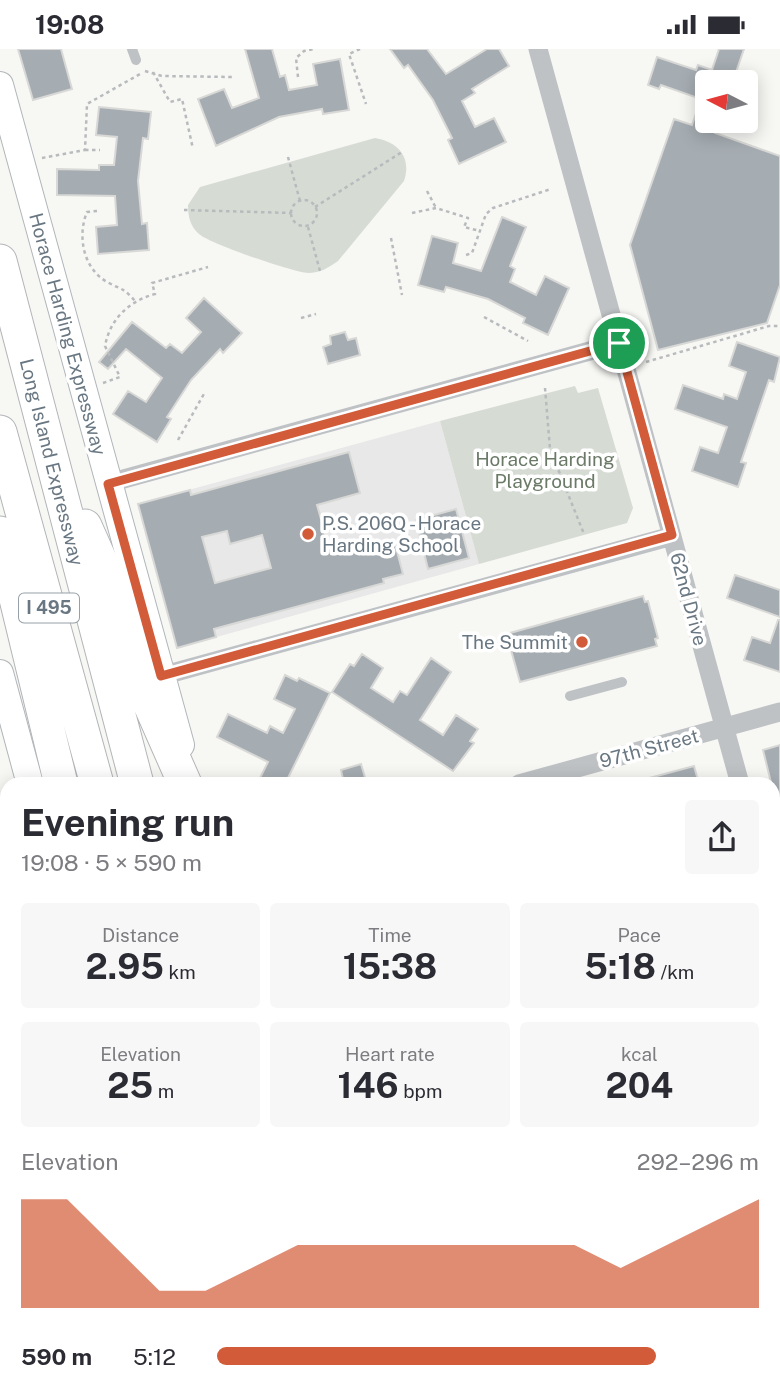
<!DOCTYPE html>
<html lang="en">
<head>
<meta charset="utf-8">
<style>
  body { margin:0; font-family:"Public Sans",sans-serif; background:#f7f7f7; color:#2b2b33; height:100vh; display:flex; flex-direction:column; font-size:26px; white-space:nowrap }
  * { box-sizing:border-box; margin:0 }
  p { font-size:23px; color:#7c7c81 }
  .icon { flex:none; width:38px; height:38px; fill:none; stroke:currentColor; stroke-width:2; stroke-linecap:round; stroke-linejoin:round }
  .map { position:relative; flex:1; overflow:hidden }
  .details { position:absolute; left:0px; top:728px; width:780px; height:621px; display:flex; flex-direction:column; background:#fff; border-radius:21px 21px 0 0; box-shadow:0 4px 18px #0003 }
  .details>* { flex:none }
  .needle { width:46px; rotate:276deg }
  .tools { position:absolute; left:695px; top:21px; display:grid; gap:14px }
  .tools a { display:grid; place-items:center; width:63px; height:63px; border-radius:7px; background:#fff; box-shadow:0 4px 18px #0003; font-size:35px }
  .pin { position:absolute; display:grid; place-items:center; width:60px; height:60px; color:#fff; margin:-30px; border:4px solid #fff; border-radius:50%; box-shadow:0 2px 7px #0007 }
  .round { display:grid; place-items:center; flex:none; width:74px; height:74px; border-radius:7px; background:#f7f7f7 }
  .overview { display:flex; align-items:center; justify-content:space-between; height:119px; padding:0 21px }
  h1 { font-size:38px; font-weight:700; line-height:52px }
  .stats { display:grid; grid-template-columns:repeat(3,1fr); gap:10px; height:119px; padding:7px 21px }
  .stats div { display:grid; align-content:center; border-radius:7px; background:#f7f7f7; text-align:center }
  .stats b { font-size:35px; font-weight:700 }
  .stats small { font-size:19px; font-weight:400 }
  .stats p { font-size:19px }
  .chart { height:196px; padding:14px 21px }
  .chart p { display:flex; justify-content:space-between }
  .chart svg { width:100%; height:126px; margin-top:7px; fill:#d25c39; opacity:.7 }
  ul { padding:0 21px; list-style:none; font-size:23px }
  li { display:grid; grid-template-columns:112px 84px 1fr; align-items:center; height:52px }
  li i { height:18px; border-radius:9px; background:#d25c39 }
  .status { display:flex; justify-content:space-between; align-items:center; height:49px; padding:0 35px; background:#fff; direction:ltr }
  .status svg { height:19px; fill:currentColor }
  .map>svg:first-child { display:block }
</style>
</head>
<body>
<div class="status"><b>19:08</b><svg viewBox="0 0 49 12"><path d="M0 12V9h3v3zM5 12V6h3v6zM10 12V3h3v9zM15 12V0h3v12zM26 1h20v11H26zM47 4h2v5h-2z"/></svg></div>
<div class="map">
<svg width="780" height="1349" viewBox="0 0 780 1349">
  <rect width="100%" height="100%" fill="#f7f7f4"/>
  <path fill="#e7e8e7" d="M440,372l39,143 -302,84 -39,-144z"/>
  <path fill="#d6dbd4" d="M375,89c23,4 37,19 29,43l-66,80c-10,7 -18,12 -30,12 -13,0 -100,-30 -109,-39 -9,-8 -11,-18 -11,-29l12,-18z
    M575,337l3,7 20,-5 35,120 -6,15 -148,41 -39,-143z
    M397,1342h132l2,7h-132z
    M558,1342h162l10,7h-165z"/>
  <path fill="#a6adb2" stroke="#d8d8d6" stroke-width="2" fill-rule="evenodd" d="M18,0h43l11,40 -39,11z
    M245,0h27l8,28 5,-2 4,15 28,-5 -4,-21 27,-5 9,51 -26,4 -1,-5 -43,8 -63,29 -18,-47 26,-10 8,19 27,-10z
    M390,0h37l19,25 41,-25h12l10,17 -37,23 3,4 -13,8 13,26 19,-9 12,24 -47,22 -11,-24 4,-2 -19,-38 -25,-35 -4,3z
    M719,0h25l-10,29 7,2 -34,2v39h12l-4,12 65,23v129l-13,38 -109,27 -28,-105 44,-126 18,6 9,-26 -40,-14 -2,4 -11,-4 9,-28 39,13 2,-5 14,5z
    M99,58l52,5 -3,27 -5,-1 -5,43 4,43 5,-1 2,27 -51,4 -2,-27 21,-2 -2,-29 -58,-1v-26l42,1v-5h15l3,-28 -21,-2z
    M502,168l24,10 -16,39 5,3 -5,13 26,13 9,-19 24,12 -21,47 -25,-12 2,-5 -37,-19 -42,-12 -2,5 -26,-7 14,-49 26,7 -5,20 28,8z
    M204,249l38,35 -19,20 -3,-4 -29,31 -24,37 4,2 -14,23 -44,-28 15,-23 18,11 16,-24 -36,-29 -18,20 -9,-7 33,-40 34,26 4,-4 12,9 19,-21 -15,-14z
    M345,283l3,8 8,-2 4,17 -32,9 -5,-17 8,-3 -1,-8z
    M737,293l43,15 -6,25 -5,-2 -28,82 5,1 -8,24 -46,-16 8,-24 18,6 9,-26 -52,-18 8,-24 40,14 1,-5 13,5 9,-27 -17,-6z
    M349,403l11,41 -43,12 14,49 63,-14 9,34 -20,5 1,4 -170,46 2,8 -39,11 -39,-144 52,-14 1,5zM227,482l3,13 32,-9 9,33 -56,15 -13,-46z
    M456,460l13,49 -41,11 -12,-49z
    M735,526l45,15v27l-53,-19z
    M643,547l2,6 3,-1 10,37 -3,1 2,7 -137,36 -13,-46 3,-3z
    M778,571h2v52l-36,-12 8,-23 18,6z
    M362,605l21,14 -12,20 22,14 7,-11 7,4 24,-37 20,14 -31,48 23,15 13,-20 22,14 -8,12 4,2 -21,28 -121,-79 18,-28 4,2z
    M285,626l12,6 2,-3 31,15 -45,91h-28l11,-22 -51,-25 11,-23 39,19 3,-7 13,7 12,-24 -21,-10z
    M780,696v53l-5,1 -12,-49z
    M361,715l6,20h-23l-3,-14z
    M694,717l5,18h-56l-1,-4z"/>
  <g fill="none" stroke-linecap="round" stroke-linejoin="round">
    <defs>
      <path id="secondary" d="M0,36l181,660
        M0,624l30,111
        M774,1073l6,-1
        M0,1286l7,-2
        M367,1342l3,7"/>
      <path id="highway" d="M0,212l137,523
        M0,383l97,352
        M85,477l16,36 36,113 48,109
        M0,484l61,251
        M227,1342l2,7
        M264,1342l2,7
        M301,1342l4,7"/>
    </defs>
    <use href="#secondary" stroke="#b1b6ba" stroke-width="28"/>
    <use href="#highway" stroke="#b2b5b8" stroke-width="35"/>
    <path stroke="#b8bbbd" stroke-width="2.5" stroke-dasharray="3.5 3.5" stroke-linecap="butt" d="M360,0l-11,5 17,50
      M145,22l17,5 70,1
      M153,23l17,30 12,-3 11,50
      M298,28l-2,-19 8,-7 10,-2
      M85,101h15
      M288,108l12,44
      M42,109l43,-8 2,-46 53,-30
      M427,142l9,17
      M291 164a13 13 0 1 1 26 0a13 13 0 1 1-26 0Z
      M315,158l87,-55
      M184,161l107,3
      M97,162l-10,1c-10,24 -4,58 22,71 13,7 15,5 26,18
      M412,164l24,-5 32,10 -4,9 16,4
      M308,178l12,44
      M391,189l11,57
      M466,206l6,-2 14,-39 7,-6 58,-19
      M484,268l44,24
      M301,269l15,-4
      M646,313l123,-36h11
      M103,334l17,-6 -15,-31c5,-27 24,-45 50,-52l-3,-11 56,-16
      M545,339l5,61 34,85
      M178,391l27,-48
      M774,767l6,-2
      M655,1342l9,7
      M601,1349l6,-7
      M646,1349l6,-7
      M679,1349l4,-7
      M697,1349l4,-7"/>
    <path stroke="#bec2c5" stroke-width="10" d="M132,0l4,11
      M570,647l52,-14"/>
    <path stroke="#bec2c5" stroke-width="19" d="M538,0l202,735
      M109,434l510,-140
      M161,627l511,-140
      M519,735l261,-72
      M774,857l6,24
      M79,1342l2,7
      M194,1342l2,7
      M535,1346l3,3"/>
    <use href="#secondary" stroke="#fff" stroke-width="26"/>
    <use href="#highway" stroke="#fff" stroke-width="33"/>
  </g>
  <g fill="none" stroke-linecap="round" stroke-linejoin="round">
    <defs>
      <path id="route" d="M619,294l53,192 -511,141 -53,-192z"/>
    </defs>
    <use href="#route" stroke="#fff" stroke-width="14"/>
    <use href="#route" stroke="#d25c39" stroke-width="9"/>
  </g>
  <g fill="#d25c39" stroke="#fff" stroke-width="2.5">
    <circle cx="308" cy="485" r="7"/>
    <circle cx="582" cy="593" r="7"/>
  </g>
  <g text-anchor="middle" stroke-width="7" stroke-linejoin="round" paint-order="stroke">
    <rect fill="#fff" stroke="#96a0a8" stroke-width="2" x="19" y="544.5" width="60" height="29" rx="5"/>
    <g font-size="18" font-weight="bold" fill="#697782">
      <text x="49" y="565">I 495</text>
    </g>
    <g font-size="19" fill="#697782" stroke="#fff">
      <text transform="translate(68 285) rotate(75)" y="7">Horace Harding Expressway</text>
      <text transform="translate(52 413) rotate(76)" y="7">Long Island Expressway</text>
      <text transform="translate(689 550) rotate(75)" y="7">62nd Drive</text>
      <text transform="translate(649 699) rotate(-15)" y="7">97th Street</text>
    </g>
    <g font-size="19" fill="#6b7a67" stroke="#fff">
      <text x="545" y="417">Horace Harding<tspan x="545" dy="22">Playground</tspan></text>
    </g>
    <g font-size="19" fill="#697782" stroke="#fff" text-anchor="start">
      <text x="322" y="481">P.S. 206Q - Horace<tspan x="322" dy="22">Harding School</tspan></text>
      <text x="568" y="600" text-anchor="end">The Summit</text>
    </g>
  </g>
</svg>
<div class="tools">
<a><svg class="needle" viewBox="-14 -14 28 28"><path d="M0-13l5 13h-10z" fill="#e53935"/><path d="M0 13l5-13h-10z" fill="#7c7c81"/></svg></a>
</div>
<div class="pin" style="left:619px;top:294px;background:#1e9e55"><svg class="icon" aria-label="arrive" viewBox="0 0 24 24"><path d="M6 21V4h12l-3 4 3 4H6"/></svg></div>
<section class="details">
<div class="overview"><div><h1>Evening run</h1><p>19:08 · 5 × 590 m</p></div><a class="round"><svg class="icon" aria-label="share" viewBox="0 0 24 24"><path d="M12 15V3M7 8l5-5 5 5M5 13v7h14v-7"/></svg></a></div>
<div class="stats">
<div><p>Distance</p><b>2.95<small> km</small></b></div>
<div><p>Time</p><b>15:38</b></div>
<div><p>Pace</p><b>5:18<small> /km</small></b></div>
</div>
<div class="stats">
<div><p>Elevation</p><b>25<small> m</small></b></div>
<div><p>Heart rate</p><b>146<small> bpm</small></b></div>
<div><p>kcal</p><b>204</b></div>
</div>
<div class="chart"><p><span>Elevation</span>292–296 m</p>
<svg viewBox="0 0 160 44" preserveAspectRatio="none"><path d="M0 44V6L10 6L20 22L30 38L40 38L50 30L60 22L70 22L80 22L90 22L100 22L110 22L120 22L130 30L140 22L150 14L160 6V44z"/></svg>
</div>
<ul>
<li><b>590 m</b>5:12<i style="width:81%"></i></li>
</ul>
</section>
</div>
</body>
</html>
